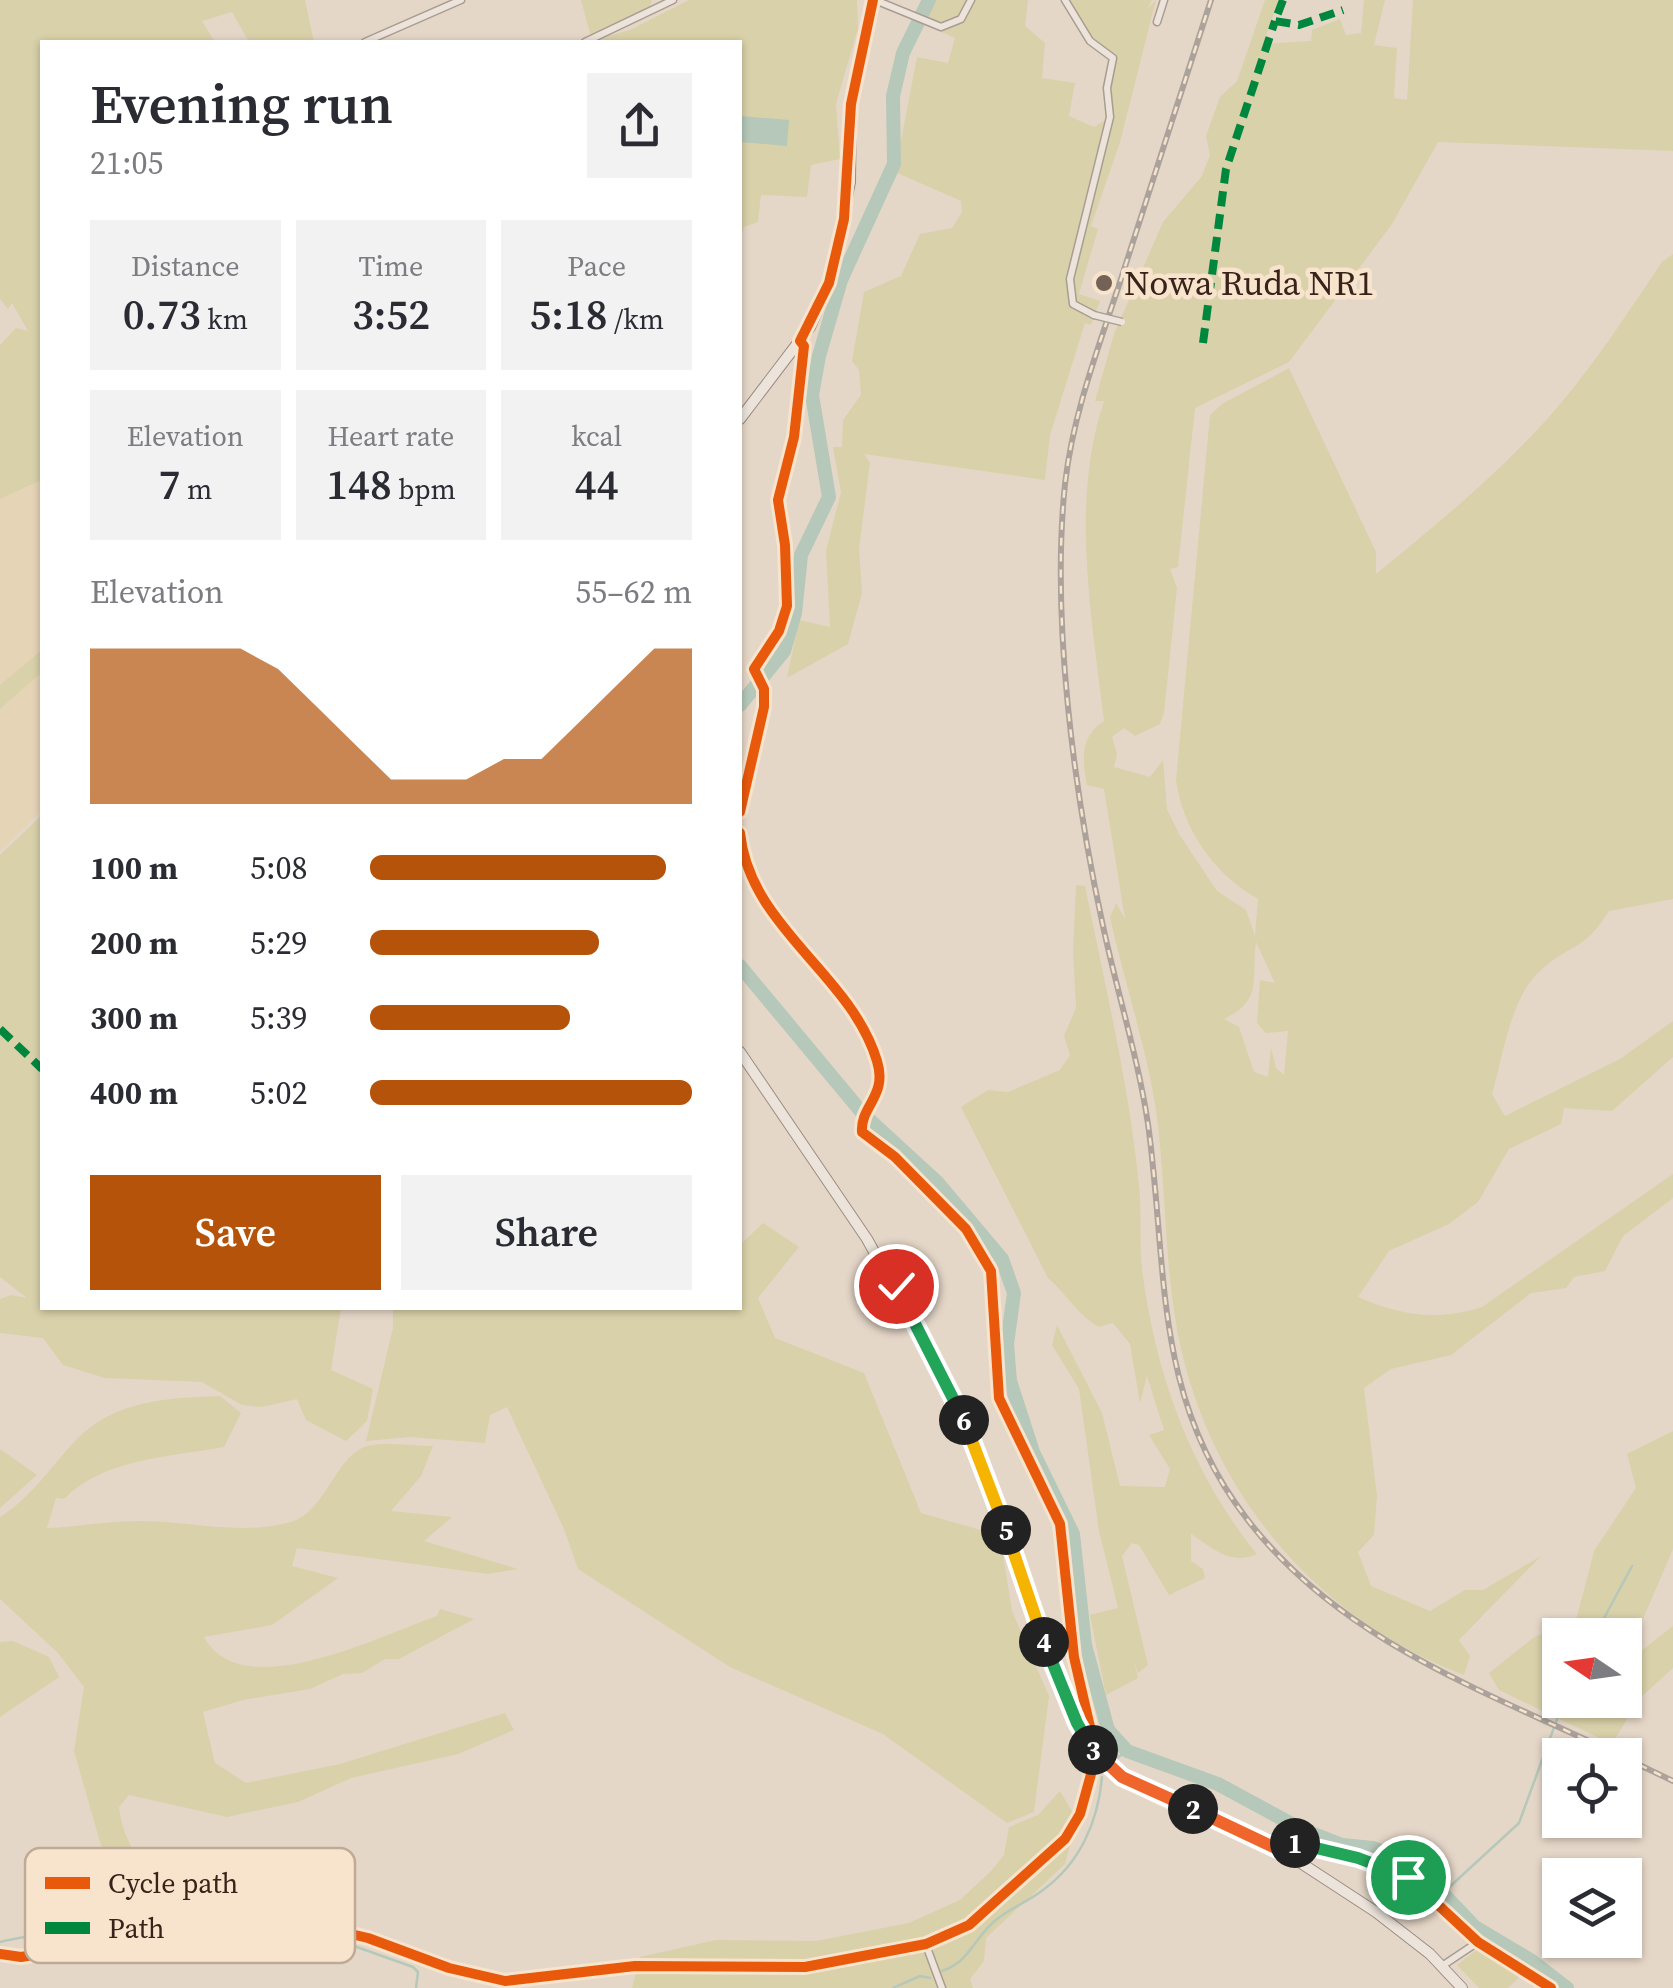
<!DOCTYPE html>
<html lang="en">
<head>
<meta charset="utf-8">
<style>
  body { margin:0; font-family:"Source Serif 4",serif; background:#f2f2f3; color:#2b2b33; height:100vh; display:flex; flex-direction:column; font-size:38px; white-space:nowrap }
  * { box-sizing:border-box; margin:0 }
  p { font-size:32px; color:#7c7c81 }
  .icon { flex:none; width:55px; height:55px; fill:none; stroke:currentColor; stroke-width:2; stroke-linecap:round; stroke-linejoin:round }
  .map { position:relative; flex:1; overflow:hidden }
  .panel { position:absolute; left:40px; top:40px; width:702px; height:1270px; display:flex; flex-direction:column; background:#fff; border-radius:0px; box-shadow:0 2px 8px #0004 }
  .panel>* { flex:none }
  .needle { width:65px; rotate:283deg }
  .tools { position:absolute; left:1542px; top:1618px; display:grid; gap:20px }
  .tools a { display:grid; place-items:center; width:100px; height:100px; border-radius:0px; background:#fff; box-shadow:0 2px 8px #0004; font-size:50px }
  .pin { position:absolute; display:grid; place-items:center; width:85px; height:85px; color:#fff; margin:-42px; border:5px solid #fff; border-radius:50%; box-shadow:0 2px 10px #0007 }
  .km { position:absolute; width:50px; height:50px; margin:-25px; border-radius:50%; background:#222; color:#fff; font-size:28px; line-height:50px; text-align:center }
  .round { display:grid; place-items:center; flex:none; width:105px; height:105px; border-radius:0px; background:#f2f2f3 }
  .summary { display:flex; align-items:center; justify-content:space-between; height:170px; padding:0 50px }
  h1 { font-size:55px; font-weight:600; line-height:75px }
  .figures { display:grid; grid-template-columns:repeat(3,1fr); gap:15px; height:170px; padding:10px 50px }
  .figures div { display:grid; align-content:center; border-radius:0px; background:#f2f2f3; text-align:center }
  .figures b { font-size:42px; font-weight:600 }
  .figures small { font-size:28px; font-weight:400 }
  .figures p { font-size:28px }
  .chart { height:280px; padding:20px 50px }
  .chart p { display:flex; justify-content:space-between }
  .chart svg { width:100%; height:180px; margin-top:10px; fill:#b45309; opacity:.7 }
  .primary-button { display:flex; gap:20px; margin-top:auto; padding:20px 50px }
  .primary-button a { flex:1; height:115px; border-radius:0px; background:#b45309; color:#fff; font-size:40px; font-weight:600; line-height:115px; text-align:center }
  .primary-button a+a { background:#f2f2f3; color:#2b2b33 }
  ul { padding:0 50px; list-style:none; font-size:32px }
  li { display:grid; grid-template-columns:160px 120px 1fr; align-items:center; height:75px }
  li i { height:25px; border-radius:12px; background:#b45309 }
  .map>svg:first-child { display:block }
</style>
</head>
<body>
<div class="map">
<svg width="1673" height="1988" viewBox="0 0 1673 1988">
  <rect width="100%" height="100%" fill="#e5d7c8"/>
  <path fill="#e6d4b7" d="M42,480v330l-42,41v-352z"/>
  <path fill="#d9d1a9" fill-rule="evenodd" d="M0,0h305l9,42h-65l-17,-30 -30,9 13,21h-173v438l-42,19v-154l16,-17 12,3 -16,-28 -4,6 -8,-10z
    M581,0h70l1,1 -3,8 -58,28z
    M689,0h168l1,28 -22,76 4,55 -29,6 -4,32 -46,-2 -3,27 -14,5 -4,15v-200h-155l45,-12z
    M929,0h99l-3,26 20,17 -3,35 33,5 -6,33 25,11 16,-10 -3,-29 6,-30 -23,-17 -25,-41h87l-5,9 9,-9 -36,142 -29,84 7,3 -19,65 21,7 -9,24 -6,-2 -35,112 -5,45 -181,-26 6,9 -11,86 3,44 -14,51 -61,34 12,-58 31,7 -4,-76 15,-59 -8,-45h9l1,-27 18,-25 -2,-25 -7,-9 12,-69 37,-16 19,-42 32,-6 10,-16 -1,-11 -66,-29 22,-115 31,6 7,-25 -36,-16z
    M1265,0h14l-16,44 48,-3 1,-11 28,-11 6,16 15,-2 3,-33h21l-11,45 23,3 -3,50 13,2 6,-100h260v151l-235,-9 -46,82 -103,138 -94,46 -17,159 -8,2 7,19 -13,125 -4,11 -25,12 -11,-8 -12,9 5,17 -3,13 36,10 13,-17 4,49 12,25 38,57 29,19 9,26 3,-37c-44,-25 -75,-69 -82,-119l34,-365 12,-11 67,-36 87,184v22c60,-49 120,-98 172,-156 43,-48 78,-103 114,-156l11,-8v645l-64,12c-25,41 -39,32 -69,60 -30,27 -37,86 -48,123l13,22 115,-57 53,-38v36l-61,54 -48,-3 -3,16 -52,25 -31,53 -29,22 -60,27 -31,46c43,19 79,24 124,10l191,-133v24l-50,38 -18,35 -31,6 -8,11 -35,5 -80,62 -60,14 -27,19 13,108 -3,39 -16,17 13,34 59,25 35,-21h18l58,-34 -82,84 11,16 -6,19c-150,-57 -258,-187 -287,-346 -13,-72 -11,-147 -21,-219 -10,-65 -32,-129 -46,-193l6,-14 9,16 -21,-130 -17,-4c-5,-25 -7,-49 17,-64 -12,-103 -34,-218 0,-320h-9l19,-67 49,-112 39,-46 8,-21 -4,-19 14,-39 17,-16zM1256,942l19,41 -15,-3 -3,43 9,10 22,-2 -4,44 -8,-7 -5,-20 -3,29 -14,-5 -15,-45 -15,-8c40,-19 27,-41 32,-77z
    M42,650v22l-42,37v-24z
    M42,815v493h299l-10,62 42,19 -6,32 -21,20 -40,-21 -9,-21 -35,8 -20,-2 -40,-23 -97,-4 -42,-13 -20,-27 -43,-5v-34l11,-4 16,3 -27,-21v-422z
    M1076,885l9,1c20,99 44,199 54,299 3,28 0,56 3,84 13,104 49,204 115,285 -26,12 -45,-6 -66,-20v27l12,8 2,9 -36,17 -30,-50 -7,-2 -10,13 26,109 -10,8 -4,-12 4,17 -32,17 -16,-80 28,-7 -19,-77 -20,-142 -27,-44 5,-20 45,88 18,73 45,1 5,-18 -21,-34 15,-5 -17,-54 -7,27 -10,-59 -17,-21 -14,4c-23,-13 -31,-32 -51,-49l-87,-171 27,-17 20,2 52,-22 10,-15 -6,-19 12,-28 -3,-56z
    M763,1223l36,24 -41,51 17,40 89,35 57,140 70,20 10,8 11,70 37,85 -15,116 -27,11 -124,-89 -153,-67 -152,-98 -14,-40 -57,-122 -17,8 -5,28 -75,-6 -44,4 27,-113v-20h347v-63z
    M220,1396l21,17 -17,34c-53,10 -120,11 -160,52l-8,-1 -9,30c30,-1 61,-7 92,-7 52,0 100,15 152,1 37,-11 45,-72 81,-77 19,-3 42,1 61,1l-12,30 -30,35 61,6 -28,24 94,28 -30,5 -191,-26 -5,18 46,12 -66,47 -68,12c38,70 177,-2 233,-21l3,-7 34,10 -75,40h-14l-23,14 -19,1 -33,15 -67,11 -40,12 12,51 31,20 94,-19 165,-51 9,17 -56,24 -107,24 -53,24 -71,15 -98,-22 -10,12c4,34 19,47 30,77l-28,29 -18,-18 -1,-46 -28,-98 10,-64 -26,-34 -58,-54v-82c31,-19 51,-51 76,-77 38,-40 92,-42 144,-44z
    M1673,1431v118l-33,77v26l33,-26v42l-34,31 -27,45 -113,-54 -10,-17 44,-35 44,-21 17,-66 42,-63 -9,-34zM1560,1635h65v65h-65z
    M0,1449l37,26 -37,33z
    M13,1641l36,16 10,20 -59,40v-75z
    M1060,1791l17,29 -12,44 -79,74 -2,23 -14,18 3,9h-341l8,-31 76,-17 100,1 93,-18 51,-23 31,-29 13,-16 5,-28 29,-12z
    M1478,1949h7l39,24 -16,15h-29l-22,-23z"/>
  <path fill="#b5c8b9" d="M740,116l49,4 -2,26 -47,-4z"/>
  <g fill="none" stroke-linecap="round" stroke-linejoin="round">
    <path stroke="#b5c8b9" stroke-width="2.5" d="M1595,1635l37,-69
      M1114,1760l13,-9
      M1444,1892l75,-69 45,-123
      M309,1930l104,37 5,5 -2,16
      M0,1942c44,-11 248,-39 282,-24
      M942,1971c29,-10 32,-34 55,-52 14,-11 32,-18 46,-29 37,-27 55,-68 59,-113
      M893,1988l27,-12 10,2"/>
    <path stroke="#b5c8b9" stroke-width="14" d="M740,705l44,-54 11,-38 6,-58 28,-58 -17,-102 7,-39 22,-76 53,-116 -1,-68 10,-43 26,-53
      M740,966l124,149 74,68 64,76 12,34 -7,51 3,37 23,71 40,82 12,111 23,85 19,21 91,33 83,45 41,16 31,3 41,15 61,64 57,34 35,27"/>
    <defs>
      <path id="street" d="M875,0l66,27 20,-8 10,-19
        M1065,0l25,41 23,17 -6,30 3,29 -40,162 3,25 21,11
        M1157,22l7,-22
        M365,42l96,-42
        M585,42l88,-42
        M740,812l24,-105v-18l-10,-20 25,-38 8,-25 -2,-61 -7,-45 16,-63 10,-91 -4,-5
        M740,833c10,95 111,141 137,228 11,35 -17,45 -15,71
        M995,1296l-1,73 5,29 61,126 14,133 17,74
        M1284,1852l4,-10 70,16 50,19 70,65 73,46
        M926,1945l16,43
        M1442,1966l36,-24"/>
      <path id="secondary" d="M740,419l70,-92 19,-44 21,-101 1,-78 22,-104
        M740,1052l127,187 91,165 92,255 27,64 22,36 39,26 146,67 92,60 54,42 32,34
        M0,1954l21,3 207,-35 80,2 60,14 81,30 56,13 130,-15 170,1 121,-23 43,-19 96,-86 15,-25 13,-47 6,-8"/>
    </defs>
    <use href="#street" stroke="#a99c92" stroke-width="9"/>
    <use href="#secondary" stroke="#998c82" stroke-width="12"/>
    <use href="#street" stroke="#ece4db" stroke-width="6"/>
    <use href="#secondary" stroke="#ece4db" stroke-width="10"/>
    <defs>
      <path id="rail" d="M1211,0c-30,93 -60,186 -90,279 -22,67 -48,134 -56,205 -14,135 9,309 38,442 14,66 35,131 45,198 20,144 4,272 99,395 92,121 239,173 372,236
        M1625,1758l48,23"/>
    </defs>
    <use href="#rail" stroke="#aba39b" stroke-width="6"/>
    <use href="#rail" stroke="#f8e4cc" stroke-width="2.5" stroke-dasharray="8" stroke-linecap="butt"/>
    <defs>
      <path id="street-bridge" d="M1094,315l28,7"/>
    </defs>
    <use href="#street-bridge" stroke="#a99c92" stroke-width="9" stroke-linecap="butt"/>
    <use href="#street-bridge" stroke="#ece4db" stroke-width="6"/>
    <path stroke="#00873e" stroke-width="8" stroke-dasharray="15 8" stroke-linecap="butt" d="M1283,0l-8,21 24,4 44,-15
      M1203,343l23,-174 49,-148
      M0,1029l42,40"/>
    <defs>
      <path id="cycleway" d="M740,812l24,-105v-18l-10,-20 25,-38 8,-25 -2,-61 -7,-45 16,-63 10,-91 -4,-5 29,-58 15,-64 7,-115 22,-104
        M740,833c10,95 111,141 137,228 11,35 -17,45 -15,71l33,25 71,72 25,42 8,127 61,126 14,133 17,74 -7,5c42,64 135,80 200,116l4,-10 70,16 50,19 70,65 73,46
        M0,1954l21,3 207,-35 80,2 60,14 81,30 56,13 130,-15 170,1 121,-23 43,-19 96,-86 15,-25 13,-47 6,-8"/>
    </defs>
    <use href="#cycleway" stroke="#f8e4cc" stroke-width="16"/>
    <use href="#cycleway" stroke="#e8590c" stroke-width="10"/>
  </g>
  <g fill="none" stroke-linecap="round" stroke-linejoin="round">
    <defs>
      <path id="split-1" d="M1295,1843l63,15 50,19"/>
      <path id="split-2" d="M1193,1809l91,43 4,-10 7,1"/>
      <path id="split-3" d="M1093,1750l29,27 71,32"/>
      <path id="split-4" d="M1044,1642l33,81 16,27"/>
      <path id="split-5" d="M1006,1530l38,112"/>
      <path id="split-6" d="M964,1420l42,110"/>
      <path id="split-7" d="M910,1314l54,106"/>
      <path id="split-8" d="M896,1286l14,28"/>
    </defs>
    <use href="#split-1" stroke="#fff" stroke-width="20"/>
    <use href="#split-2" stroke="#fff" stroke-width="20"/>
    <use href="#split-3" stroke="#fff" stroke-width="20"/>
    <use href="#split-4" stroke="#fff" stroke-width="20"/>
    <use href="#split-5" stroke="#fff" stroke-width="20"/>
    <use href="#split-6" stroke="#fff" stroke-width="20"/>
    <use href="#split-7" stroke="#fff" stroke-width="20"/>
    <use href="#split-8" stroke="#fff" stroke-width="20"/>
    <use href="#split-1" stroke="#22a559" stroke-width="12"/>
    <use href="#split-2" stroke="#f0652b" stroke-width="12"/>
    <use href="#split-3" stroke="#f0652b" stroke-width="12"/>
    <use href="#split-4" stroke="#22a559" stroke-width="12"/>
    <use href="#split-5" stroke="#f5b400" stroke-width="12"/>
    <use href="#split-6" stroke="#f5b400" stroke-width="12"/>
    <use href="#split-7" stroke="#22a559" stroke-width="12"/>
    <use href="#split-8" stroke="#f5b400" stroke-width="12"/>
  </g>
  <circle fill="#756257" stroke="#f8e4cc" stroke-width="4" cx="1104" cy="283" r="10"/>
  <g text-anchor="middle" stroke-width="9" stroke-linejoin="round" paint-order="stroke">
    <g font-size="35" fill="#38231a" stroke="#f8e4cc" text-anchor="start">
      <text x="1124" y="295">Nowa Ruda NR1</text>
    </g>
  </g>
  <rect x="25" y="1848" width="330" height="115" rx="15" fill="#f8e4cc" stroke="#beaa97" stroke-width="2.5"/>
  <rect x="45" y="1877" width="45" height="12" fill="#e8590c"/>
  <rect x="45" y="1922" width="45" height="12" fill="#00873e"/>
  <g font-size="28" fill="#38231a">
    <text x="108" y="1893">Cycle path</text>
    <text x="108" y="1938">Path</text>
  </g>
</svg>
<div class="tools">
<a><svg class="needle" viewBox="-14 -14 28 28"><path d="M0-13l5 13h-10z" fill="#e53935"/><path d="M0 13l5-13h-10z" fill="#7c7c81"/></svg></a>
<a><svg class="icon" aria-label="locate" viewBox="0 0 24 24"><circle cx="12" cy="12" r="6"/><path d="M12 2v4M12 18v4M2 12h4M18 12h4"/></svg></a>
<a><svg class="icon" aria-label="layers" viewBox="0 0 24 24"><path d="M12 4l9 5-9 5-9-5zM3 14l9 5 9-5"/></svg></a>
</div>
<div class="pin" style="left:1408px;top:1877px;background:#1e9e55"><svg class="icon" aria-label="arrive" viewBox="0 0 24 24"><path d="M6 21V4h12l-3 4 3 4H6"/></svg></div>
<div class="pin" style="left:896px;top:1286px;background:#d93025"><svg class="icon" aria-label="check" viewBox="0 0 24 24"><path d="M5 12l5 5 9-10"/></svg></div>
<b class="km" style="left:1295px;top:1843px">1</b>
<b class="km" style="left:1193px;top:1809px">2</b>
<b class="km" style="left:1093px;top:1750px">3</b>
<b class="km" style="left:1044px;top:1642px">4</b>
<b class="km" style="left:1006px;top:1530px">5</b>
<b class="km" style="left:964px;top:1420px">6</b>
<section class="panel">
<div class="summary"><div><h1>Evening run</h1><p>21:05</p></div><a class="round"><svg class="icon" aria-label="share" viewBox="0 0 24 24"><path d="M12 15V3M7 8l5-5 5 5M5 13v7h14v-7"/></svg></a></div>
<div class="figures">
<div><p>Distance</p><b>0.73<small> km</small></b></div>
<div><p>Time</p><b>3:52</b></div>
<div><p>Pace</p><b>5:18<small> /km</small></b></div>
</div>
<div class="figures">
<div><p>Elevation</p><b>7<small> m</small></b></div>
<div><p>Heart rate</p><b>148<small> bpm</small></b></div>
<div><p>kcal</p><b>44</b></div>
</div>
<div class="chart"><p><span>Elevation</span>55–62 m</p>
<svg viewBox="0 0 160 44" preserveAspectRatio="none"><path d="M0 44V6L10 6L20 6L30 6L40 6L50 11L60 20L70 29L80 38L90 38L100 38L110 33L120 33L130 24L140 15L150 6L160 6V44z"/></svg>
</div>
<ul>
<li><b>100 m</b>5:08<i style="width:92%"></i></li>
<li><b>200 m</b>5:29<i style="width:71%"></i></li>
<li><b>300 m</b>5:39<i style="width:62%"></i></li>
<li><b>400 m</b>5:02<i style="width:100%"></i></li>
</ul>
<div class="primary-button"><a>Save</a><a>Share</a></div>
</section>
</div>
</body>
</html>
